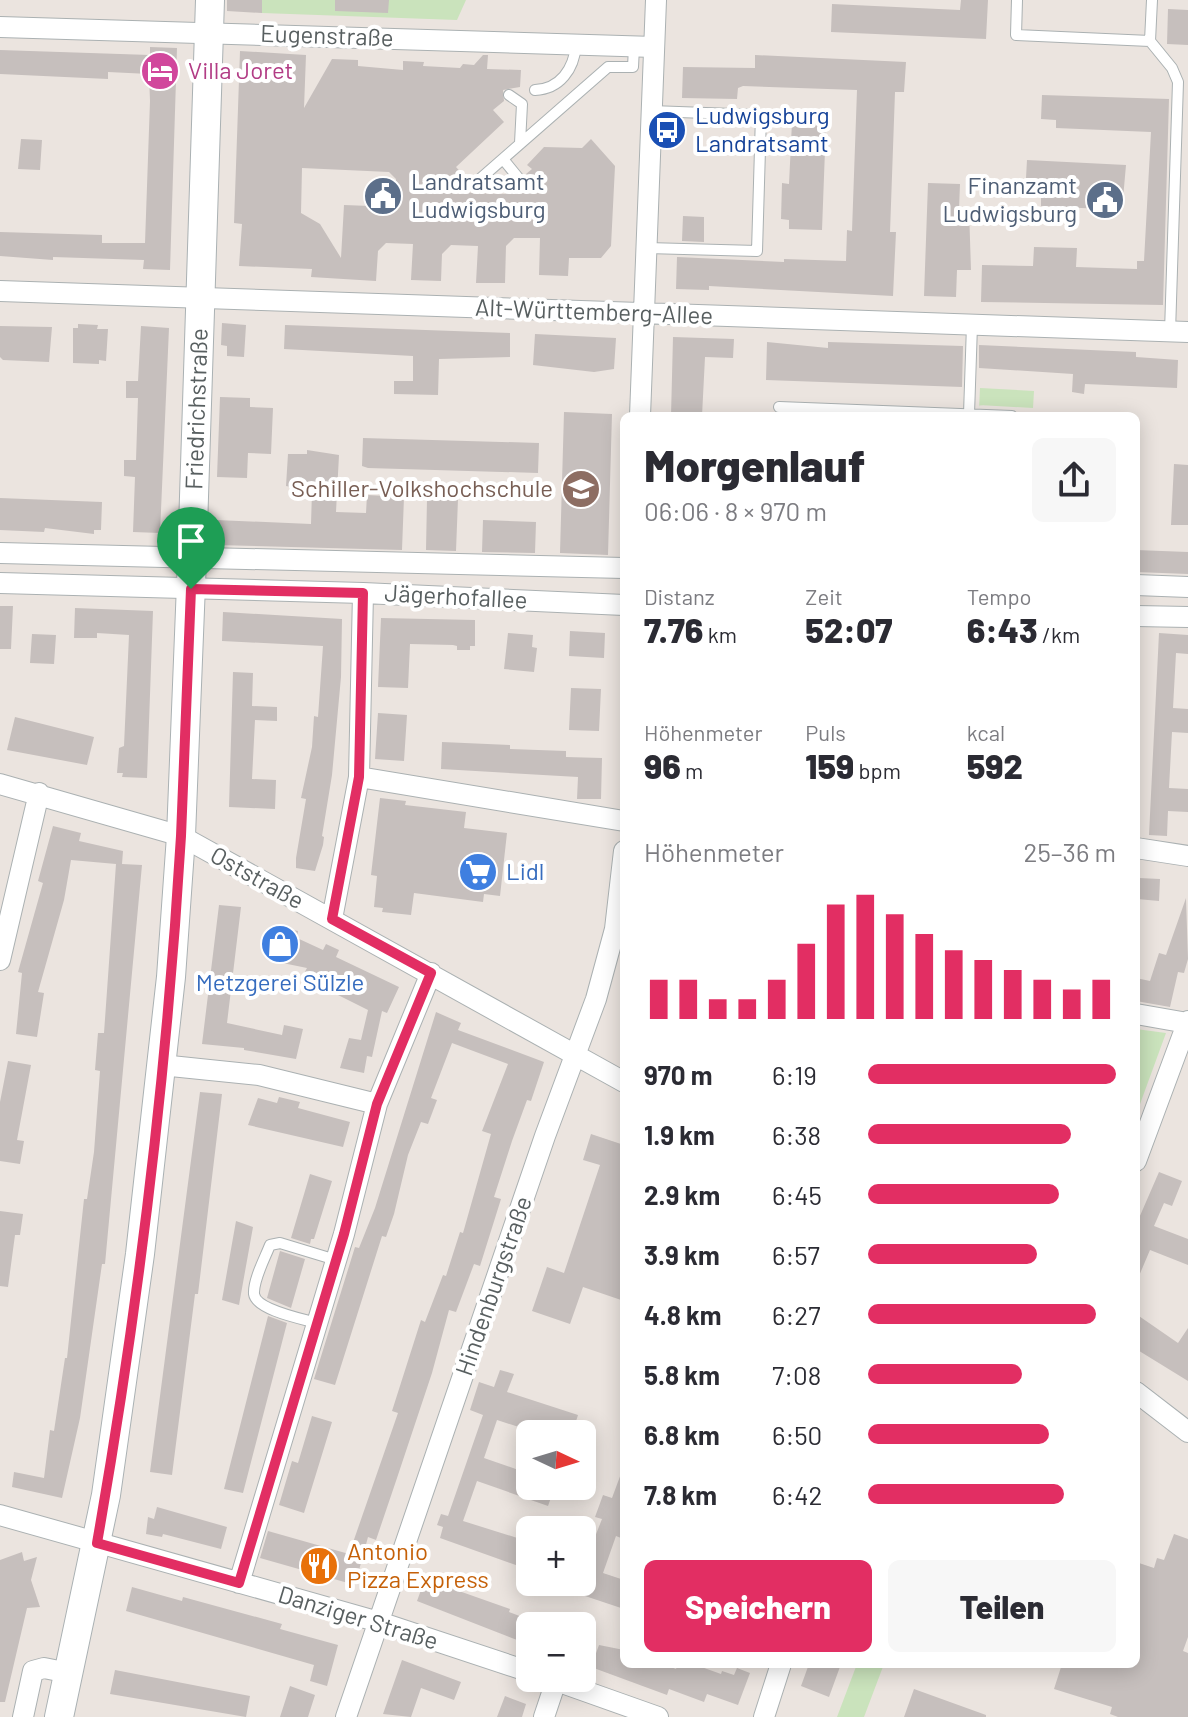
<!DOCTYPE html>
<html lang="de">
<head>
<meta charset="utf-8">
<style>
  body { margin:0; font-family:Barlow,sans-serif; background:#f7f7f7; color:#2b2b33; height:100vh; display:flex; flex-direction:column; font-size:30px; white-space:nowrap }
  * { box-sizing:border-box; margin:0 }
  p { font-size:26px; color:#7c7c81 }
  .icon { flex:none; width:44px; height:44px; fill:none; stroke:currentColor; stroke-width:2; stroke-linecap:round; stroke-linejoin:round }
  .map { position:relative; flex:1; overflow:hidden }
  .details { position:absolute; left:620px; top:412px; width:520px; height:1256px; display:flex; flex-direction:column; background:#fff; border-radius:12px; box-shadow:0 4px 20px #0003 }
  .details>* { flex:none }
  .needle { width:52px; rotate:94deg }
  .controls { position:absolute; left:516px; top:1420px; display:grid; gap:16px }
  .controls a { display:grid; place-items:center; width:80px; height:80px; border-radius:12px; background:#fff; box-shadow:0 4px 20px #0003; font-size:40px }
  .pin { position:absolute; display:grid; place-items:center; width:68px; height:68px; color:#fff; margin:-82px -34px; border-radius:50% 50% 50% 0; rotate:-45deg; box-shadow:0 0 8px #0007 }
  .pin .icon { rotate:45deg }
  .round { display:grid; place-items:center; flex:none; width:84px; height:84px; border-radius:12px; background:#f7f7f7 }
  .head { display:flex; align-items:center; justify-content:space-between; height:136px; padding:0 24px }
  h1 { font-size:44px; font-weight:800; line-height:60px }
  .figures { display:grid; grid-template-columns:repeat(3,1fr); gap:12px; height:136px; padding:8px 24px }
  .figures div { display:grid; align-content:center }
  .figures b { font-size:34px; font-weight:800 }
  .figures small { font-size:22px; font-weight:400 }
  .figures p { font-size:22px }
  .chart { height:224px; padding:16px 24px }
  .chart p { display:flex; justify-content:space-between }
  .chart svg { width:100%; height:144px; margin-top:8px; stroke:#e22e63; stroke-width:6 }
  .button { display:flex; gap:16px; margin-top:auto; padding:16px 24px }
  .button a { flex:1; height:92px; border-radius:12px; background:#e22e63; color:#fff; font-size:32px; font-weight:800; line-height:92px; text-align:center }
  .button a+a { background:#f7f7f7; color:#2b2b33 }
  ul { padding:0 24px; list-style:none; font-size:26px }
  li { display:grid; grid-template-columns:128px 96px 1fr; align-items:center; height:60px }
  li i { height:20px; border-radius:10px; background:#e22e63 }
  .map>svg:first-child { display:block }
</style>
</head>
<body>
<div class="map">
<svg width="1188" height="1717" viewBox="0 0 1188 1717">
  <rect width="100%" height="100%" fill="#ebe4df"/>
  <path fill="#cae3bc" d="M262,0h204l-9,20 -195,-7z
    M980,388l54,3 -1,17 -54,-3v4z
    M1136,1029l30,4 -30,82z
    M857,1664h27l-20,53h-27z"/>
  <path fill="#c6bfbd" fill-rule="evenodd" d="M227,0h35v13l-35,-2z
    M335,0h54l-1,13 -53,-2z
    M961,0h27l-2,39 -155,-7 1,-28 128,6z
    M1168,9l20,1v35l-21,-1z
    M150,47l27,1 -7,222 -27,-1 1,-9 -91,-3v3l-53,-4v-24l102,3v8h43l5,-142 -1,-27 -41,-2v7l-108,-5v-24l150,5z
    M240,51l66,4 -2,53 28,-49 26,1v6l45,4v-9l21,1 -1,4 37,2 3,-4 11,1 9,-10h5l-1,14 34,1 -1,17 -17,3 1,11 -11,9 11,12 -48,45 11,12v11l4,3 34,1 9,-9 8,3 6,-6 -2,-8 6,-5 -5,-4 17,-18 38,1 9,-9 24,27 -4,80 -10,12h-32l-1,18 -29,-1 1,-37h-26l-8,8 -1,37h-29l2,-37 -27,-1 -9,9 -1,27 -30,-1 2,-36 -27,-1 -8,8 -2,30 -65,-4 1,-8 -73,-3 3,-42 -8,-1zM302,168l87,4 7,7v28l-52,-2 -3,53 -21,-34 -19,-11z
    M755,55l151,7 -2,30h-9l-5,140h6l-3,64 -184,-10v4l-33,-1 1,-32 107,5v-3l62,2 1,-31 5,1 5,-141 -114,-4 -5,2 -1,11 -55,-1 1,-31 72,1z
    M1042,95l127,4 -6,206 -182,-3 1,-37 51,1 1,-19 43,1 -1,19 61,2v-8h7l7,-129 -95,-4v-8l-15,-1z
    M792,122l34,1 -4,107 -33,-1v-9l-8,-1 1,-36 7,1z
    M21,139l21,1 -2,30 -22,-1z
    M1027,160l99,5 -4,45 -81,-4v-9l-16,-1z
    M928,183l32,1 -1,25h10l2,61h-14l-1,27 -32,-1z
    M683,216l21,1v25l-22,-1z
    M222,323l24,2 -2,32 -17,-1v-10l-6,-1z
    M78,324l20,1 -1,4h11l-2,32 -7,-1v4l-26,-1v-35h5z
    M285,325l225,8v24l-71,2 -1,36 -44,-1v-13h19v-25l-129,-7z
    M0,326l52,1 -3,35 -46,-2 -3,-3z
    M141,326l28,2 -9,205 -27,-1 2,-55 -11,-1v-16h12l2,-62h-12v-17h12z
    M535,334l81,4 -2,31 -20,3 -61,-7z
    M673,337l61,2 -1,19 -28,-1 -3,59h-31z
    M767,342l61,6v-6l135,4 -1,41 -196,-7z
    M979,345l157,7v5l42,3 -1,28 -92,-4 -1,10 -12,-2 1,-18 -94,-6z
    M220,397l30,1v9l23,1 -2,46 -23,-1 -1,25 -30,-1z
    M564,412l48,2 -4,141 -48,-2z
    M363,438l176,5 -1,30 -170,-5 -6,-2z
    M307,450l32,5 -3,57 30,1 1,-18 37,2 -2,53 -187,-5 1,-25 95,4 1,-33 -26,-5 2,-32h19z
    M1174,464l14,1v60h-17z
    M0,498l102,4 -1,28h-7v4l-49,-6 -1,4 -44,-2z
    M427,499h31l-2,52 -30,-1z
    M483,520l53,2 -1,31 -53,-1z
    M1136,550l52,2v22l-52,-2z
    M0,606h13l-2,43h-11z
    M75,608l78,3 -6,167 -25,-1 1,-4h-6l2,-25 5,-2 5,-111 -32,-2v5h-23z
    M223,612l119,7 -1,58 -9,98 -10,61 2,1 -1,8 -8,26 -19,-3v-10l10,-59 -5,-1 11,-51 2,-31 4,1 5,-71 -101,-5z
    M381,618l94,2v26h-5v4h-13v-4l-4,-1 -43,-1 -2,44 -30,-1z
    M570,631l35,2 -1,25 -35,-2z
    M508,633l25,2 -1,12 5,1 -3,24 -30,-3z
    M1159,633l29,2v19l-12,-1 -3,55 15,1v24l-16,-1 -3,56 19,1v23l-20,-1 -1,25 -18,-1z
    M32,634l24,1 -2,29 -24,-1z
    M233,672l20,1 -1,33 25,1v14l-22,-1 -3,59 24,1 -1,29 -46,-2z
    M571,688l30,1 -2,42 -30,-1z
    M378,713l29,2 -3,46 -29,-2z
    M15,717l79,20 -7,28 -80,-15z
    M442,742l68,3v4l56,2v6l36,1 -1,41h-24l1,-22 -137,-8z
    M380,798l26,3 -1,4 61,7 -2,16 43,5 -7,63 -16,-2 -1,8 -69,-9 -3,22 -29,-3 1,-4 -9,-1 3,-31 -6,-1z
    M53,826l28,7 -2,8 44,10 -1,13 20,1 -37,399h-3l-22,154 -18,80 -50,-11 2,-15 30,6 6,-48 4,1 11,-73h2l17,-159h3l7,-47 6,-81 -5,-1 3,-37h6l12,-169 -45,-4 -7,40 -26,92 6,1 -7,44 -21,-3 6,-61 -4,-1 25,-89 -5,-2z
    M1139,878l21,1 -1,22 -22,-2z
    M1186,898l2,61 -4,14 -6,-1 -8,35 -34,-6v-23l14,3 9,-28 7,2z
    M219,905l22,2 -14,116 55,12 2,-10 19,4 -7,30 -52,-9v-2l-42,-4z
    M275,926l23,5 -1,7 26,12 3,-6 13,6 -3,7 63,30 -12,26 -5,-2 -10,46 -5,-1 -3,17 -24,-5 9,-30 12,2 7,-30 -66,-33 5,-9 -39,-8z
    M436,1012l25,11 -3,7 86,32 -13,39 -4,-1 -15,41 -18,56 7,2 -21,67 -6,-2 -18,48 -7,-2 -17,63 -36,108 -20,59 -8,-3 -13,48 -95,-27 8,-27 81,23 49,-141 -6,-2 29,-91 4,2 18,-47 3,1 14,-44 3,1 28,-99 -9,-3 26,-67 -56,-21 -21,55 6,2 -9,24 -7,-2 -13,33 -14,59 -8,23 -4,-1 -47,149 -21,-6 41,-132 4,1 16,-40z
    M8,1061l23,4 -14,75 7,1 -4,23 -20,-3v-59z
    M200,1092l22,2 -24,200h-3l-23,181 -22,-3z
    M279,1097l21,5 -2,6 52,14 -7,25 -95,-22 10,-27 19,5z
    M591,1134l33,11v156l-41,-14 -13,37 -38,-13 15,-44 17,6 36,-108 -17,-5z
    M1159,1172l23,9 -10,25 -8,-3 -10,23 34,13v26l-38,-15 -14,33v-58z
    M310,1174l22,7 -18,58h-3l-1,5 -19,-6z
    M0,1211l23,3 -3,21h-5l-7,52 -8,-1z
    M236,1221l17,6 -14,78 -17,-5z
    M280,1251l25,8 -14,49 -24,-10z
    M1136,1314l42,29 10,-15v53l-52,-32z
    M268,1316l19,7 -44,170 -19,-4z
    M500,1370l14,4 -7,18 71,23 -6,19h-31l-44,-14 -13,38 46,16v12h25l-7,20 -71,-25 -14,40 67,21v28l-90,-32 3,-11 -6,-2 4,-11 7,2 35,-101 -13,-5 9,-28 15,5z
    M312,1416l20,6 -28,91 -25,-8 13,-44 6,2z
    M622,1471l2,58 -3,9 -5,-2 -13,37 21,7v29l-75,-25 33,-2v-33l7,3 13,-33 -7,-2 8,-22 9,3z
    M157,1507l70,20 -6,22 -58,-15 -1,3 -16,-3 2,-17 6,2z
    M1174,1534l14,5v98l-5,14 5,2v64h-70l-8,-3 2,-7 -58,-18 8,-25h74v-102l18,6 3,-10 7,2z
    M22,1552l2,9 13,-4 -6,23 9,27 -13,1 -22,94h-5v-142z
    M425,1579l85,30 -1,3 21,8v25l-113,-44z
    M132,1587l50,14 1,-4 99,27 -2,5 58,16 -11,41 -17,-5 4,-16 -188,-54z
    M599,1645l25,5v14h39l13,5 2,-5h15l28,10 1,-3 12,4 3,-7 13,5 -12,32 -31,-11 -3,8 -35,-13 -2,6 -76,-28z
    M402,1660l59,22 -7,18 -33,-12 -10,29 -28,-3z
    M809,1664h32l-12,33 -28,-11z
    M115,1670l135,26 -4,21 -136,-23z
    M290,1686l25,9 -7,22h-28z
    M914,1689l72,26v2h-82z
    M505,1696l21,8 -4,13h-25z"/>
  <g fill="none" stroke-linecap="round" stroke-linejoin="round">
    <defs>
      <path id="lane" d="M1017,0l-1,35 134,6
        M1152,0l-2,41 22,27 6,14 -8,250
        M535,90c25,-1 39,-21 41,-45
        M509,95l13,9 -2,39
        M503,159l17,21
        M473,185l135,-118h25l1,-20
        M647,248l110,3 4,-136 -110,-4
        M779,407l233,9
        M969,414l3,-89
        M317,1323c-14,-4 -61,-13 -63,-29 -1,-14 11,-36 16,-49l10,-2 56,17"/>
      <path id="street" d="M0,27l654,20
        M0,291l1188,41
        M640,416l16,-416
        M0,553l624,15
        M0,583l363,10 261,12
        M1136,585l52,2
        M1136,616l52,1
        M359,777l265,44
        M0,784l181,52 443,246
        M1136,848l52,8
        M332,919l27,-142 4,-184
        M0,960l39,-167
        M1136,1014l51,9
        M161,1065l98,10 118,29
        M1136,1161l52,-140
        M1136,1392l52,40
        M0,1515l379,107 151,50
        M239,1583l105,-349 33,-130 54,-131
        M548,1678l110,39
        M23,1717l10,-46 11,-3 25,5
        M346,1717l199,-581 51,-137 19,-70 9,-78
        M544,1717l12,-36
        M764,1717l17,-53"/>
      <path id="secondary" d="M59,1717l47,-222 34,-241 31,-277 10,-141 11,-277 18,-559"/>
    </defs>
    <use href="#lane" stroke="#abb1b2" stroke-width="12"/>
    <use href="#street" stroke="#abb1b2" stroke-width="22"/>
    <use href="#secondary" stroke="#aab1b3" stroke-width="30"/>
    <use href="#lane" stroke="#fff" stroke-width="10"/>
    <use href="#street" stroke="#fff" stroke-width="20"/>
    <use href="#secondary" stroke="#fff" stroke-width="28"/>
  </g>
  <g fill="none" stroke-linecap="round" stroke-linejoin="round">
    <defs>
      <path id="route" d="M191,589l172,4 -4,184 -27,142 99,54 -54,131 -33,130 -105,349 -142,-40c41,-233 70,-471 84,-707 4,-82 6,-165 10,-247z"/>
    </defs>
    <use href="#route" stroke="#fff" stroke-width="16"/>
    <use href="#route" stroke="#e22e63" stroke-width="10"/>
  </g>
  <defs>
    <symbol id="hotel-disc" viewBox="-11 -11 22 22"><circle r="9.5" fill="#d1479c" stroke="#fff"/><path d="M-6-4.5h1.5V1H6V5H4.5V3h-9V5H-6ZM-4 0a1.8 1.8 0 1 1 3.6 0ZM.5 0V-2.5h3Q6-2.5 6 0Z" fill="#fff"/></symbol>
    <symbol id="bus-disc" viewBox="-11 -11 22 22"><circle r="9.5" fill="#1a4fb4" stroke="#fff"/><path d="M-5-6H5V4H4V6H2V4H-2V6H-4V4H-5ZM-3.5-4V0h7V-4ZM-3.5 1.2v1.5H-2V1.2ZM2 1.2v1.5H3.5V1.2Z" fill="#fff"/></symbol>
    <symbol id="civic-disc" viewBox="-11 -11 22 22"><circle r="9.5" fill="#5c6f8a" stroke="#fff"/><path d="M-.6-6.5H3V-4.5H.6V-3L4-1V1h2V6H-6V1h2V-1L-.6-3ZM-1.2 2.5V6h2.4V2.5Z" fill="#fff"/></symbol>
    <symbol id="university-disc" viewBox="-11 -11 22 22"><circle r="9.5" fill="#8d6e63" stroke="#fff"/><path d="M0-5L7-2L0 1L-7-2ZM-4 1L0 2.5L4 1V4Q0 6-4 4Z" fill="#fff"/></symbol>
    <symbol id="supermarket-disc" viewBox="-11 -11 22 22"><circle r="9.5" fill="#3f7fe0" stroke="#fff"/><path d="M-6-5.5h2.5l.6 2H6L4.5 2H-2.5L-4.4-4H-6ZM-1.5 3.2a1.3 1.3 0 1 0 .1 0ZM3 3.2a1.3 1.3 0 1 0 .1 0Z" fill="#fff"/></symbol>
    <symbol id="shop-disc" viewBox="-11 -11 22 22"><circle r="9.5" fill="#3f7fe0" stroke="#fff"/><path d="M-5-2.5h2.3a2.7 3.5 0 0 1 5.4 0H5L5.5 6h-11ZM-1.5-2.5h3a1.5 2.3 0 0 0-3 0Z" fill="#fff"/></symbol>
    <symbol id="restaurant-disc" viewBox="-11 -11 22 22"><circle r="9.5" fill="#e8710a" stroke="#fff"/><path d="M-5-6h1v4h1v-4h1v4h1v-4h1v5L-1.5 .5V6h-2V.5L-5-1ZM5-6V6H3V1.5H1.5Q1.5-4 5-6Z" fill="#fff"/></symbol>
  </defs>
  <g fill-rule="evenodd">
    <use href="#hotel-disc" x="138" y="49" width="44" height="44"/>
    <use href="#bus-disc" x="645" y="108" width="44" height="44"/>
    <use href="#civic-disc" x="361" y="174" width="44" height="44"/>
    <use href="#civic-disc" x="1083" y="178" width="44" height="44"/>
    <use href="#university-disc" x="559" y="467" width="44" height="44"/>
    <use href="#supermarket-disc" x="456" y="850" width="44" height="44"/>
    <use href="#shop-disc" x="258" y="922" width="44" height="44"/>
    <use href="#restaurant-disc" x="297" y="1544" width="44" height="44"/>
  </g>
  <g text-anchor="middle" stroke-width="8" stroke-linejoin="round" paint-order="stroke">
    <g font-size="24" fill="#585f60" stroke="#fff">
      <text transform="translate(327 36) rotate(2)" y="8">Eugenstraße</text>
      <text transform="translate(594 312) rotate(2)" y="8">Alt-Württemberg-Allee</text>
      <text transform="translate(197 409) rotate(-88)" y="8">Friedrichstraße</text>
      <text transform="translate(456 597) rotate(3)" y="8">Jägerhofallee</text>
      <text transform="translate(257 878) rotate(29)" y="8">Oststraße</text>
      <text transform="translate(494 1286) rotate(-71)" y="8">Hindenburgstraße</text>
      <text transform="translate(358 1618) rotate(17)" y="8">Danziger Straße</text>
    </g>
    <g font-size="24" fill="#b23c85" stroke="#fff" text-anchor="start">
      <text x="188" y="79">Villa Joret</text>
    </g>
    <g font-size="24" fill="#164399" stroke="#fff" text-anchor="start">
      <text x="695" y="124">Ludwigsburg<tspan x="695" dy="28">Landratsamt</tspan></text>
    </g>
    <g font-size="24" fill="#4e5e75" stroke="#fff" text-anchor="start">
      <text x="411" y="190">Landratsamt<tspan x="411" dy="28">Ludwigsburg</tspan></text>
      <text x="1077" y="194" text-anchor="end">Finanzamt<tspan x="1077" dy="28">Ludwigsburg</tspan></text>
    </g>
    <g font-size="24" fill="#785e54" stroke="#fff" text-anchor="end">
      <text x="553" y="497">Schiller-Volkshochschule</text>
    </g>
    <g font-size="24" fill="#366cbe" stroke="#fff" text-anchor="start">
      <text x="506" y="880">Lidl</text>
      <text x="280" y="991" text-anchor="middle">Metzgerei Sülzle</text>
    </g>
    <g font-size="24" fill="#c56008" stroke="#fff" text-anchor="start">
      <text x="347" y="1560">Antonio<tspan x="347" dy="28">Pizza Express</tspan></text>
    </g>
  </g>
</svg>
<div class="controls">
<a><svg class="needle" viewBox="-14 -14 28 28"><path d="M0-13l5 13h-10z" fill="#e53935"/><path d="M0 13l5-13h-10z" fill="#7c7c81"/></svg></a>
<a>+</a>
<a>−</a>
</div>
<div class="pin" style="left:191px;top:589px;background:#1e9e55"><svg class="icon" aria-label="arrive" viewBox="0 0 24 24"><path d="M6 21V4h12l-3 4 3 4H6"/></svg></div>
<section class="details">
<div class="head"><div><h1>Morgenlauf</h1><p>06:06 · 8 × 970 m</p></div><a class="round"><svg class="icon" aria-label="share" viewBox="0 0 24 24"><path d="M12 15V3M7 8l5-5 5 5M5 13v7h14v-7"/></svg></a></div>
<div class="figures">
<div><p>Distanz</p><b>7.76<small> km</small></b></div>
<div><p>Zeit</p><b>52:07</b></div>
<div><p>Tempo</p><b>6:43<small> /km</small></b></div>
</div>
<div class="figures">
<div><p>Höhenmeter</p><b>96<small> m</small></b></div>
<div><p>Puls</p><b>159<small> bpm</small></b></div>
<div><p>kcal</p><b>592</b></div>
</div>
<div class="chart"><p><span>Höhenmeter</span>25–36 m</p>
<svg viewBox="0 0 160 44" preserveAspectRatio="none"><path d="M5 44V32M15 44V32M25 44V38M35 44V38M45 44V32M55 44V21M65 44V9M75 44V6M85 44V12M95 44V18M105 44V23M115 44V26M125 44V29M135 44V32M145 44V35M155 44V32"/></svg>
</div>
<ul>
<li><b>970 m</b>6:19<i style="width:100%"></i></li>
<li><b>1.9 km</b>6:38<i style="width:82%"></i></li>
<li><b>2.9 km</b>6:45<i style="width:77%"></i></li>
<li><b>3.9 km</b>6:57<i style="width:68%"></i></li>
<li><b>4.8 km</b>6:27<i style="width:92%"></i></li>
<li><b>5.8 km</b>7:08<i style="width:62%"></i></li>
<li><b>6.8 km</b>6:50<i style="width:73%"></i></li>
<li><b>7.8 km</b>6:42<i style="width:79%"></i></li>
</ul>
<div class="button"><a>Speichern</a><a>Teilen</a></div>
</section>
</div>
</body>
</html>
